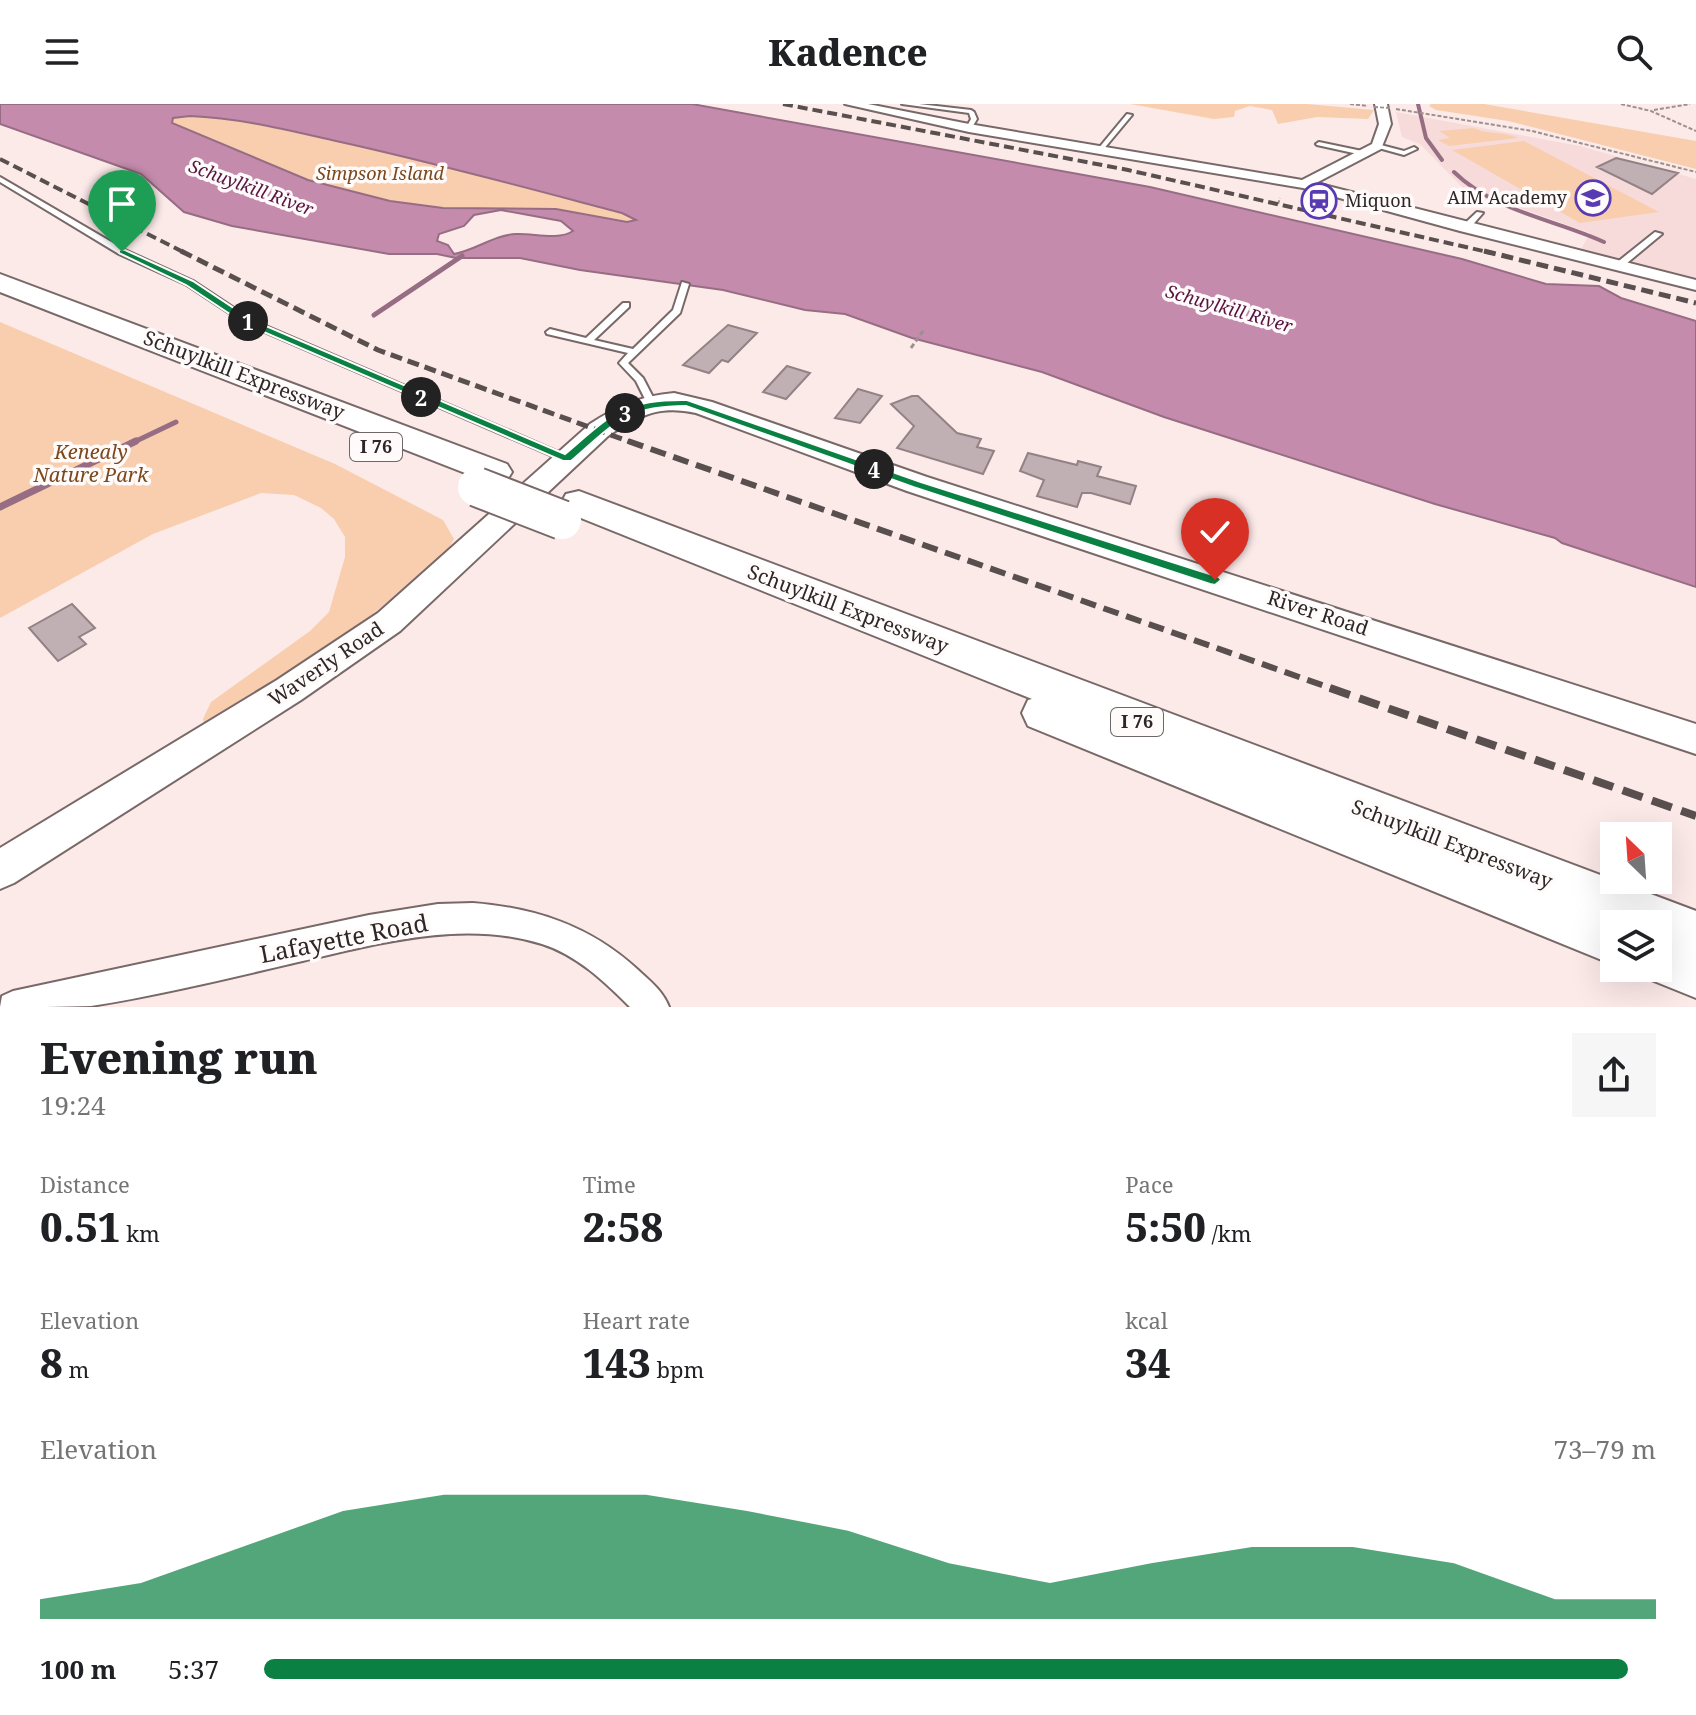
<!DOCTYPE html>
<html lang="en">
<head>
<meta charset="utf-8">
<style>
  body { margin:0; font-family:"Noto Serif",serif; background:#f6f6f6; color:#202124; height:100vh; display:flex; flex-direction:column; font-size:30px; white-space:nowrap }
  * { box-sizing:border-box; margin:0 }
  p { font-size:26px; color:#757577 }
  .icon { flex:none; width:44px; height:44px; fill:none; stroke:currentColor; stroke-width:2; stroke-linecap:round; stroke-linejoin:round }
  .map { position:relative; height:903px; overflow:hidden }
  .details { display:flex; flex-direction:column; background:#fff; flex:1 }
  .details>* { flex:none }
  .needle { width:52px; rotate:335deg }
  .tools { position:absolute; left:1600px; top:718px; display:grid; gap:16px }
  .tools a { display:grid; place-items:center; width:72px; height:72px; border-radius:0px; background:#fff; box-shadow:0 8px 32px #0002; font-size:40px }
  .pin { position:absolute; display:grid; place-items:center; width:68px; height:68px; color:#fff; margin:-82px -34px; border-radius:50% 50% 50% 0; rotate:-45deg; box-shadow:0 0 8px #0007 }
  .pin .icon { rotate:45deg }
  .km { position:absolute; width:40px; height:40px; margin:-20px; border-radius:50%; background:#222; color:#fff; font-size:22px; line-height:40px; text-align:center }
  .round { display:grid; place-items:center; flex:none; width:84px; height:84px; border-radius:0px; background:#f6f6f6 }
  .head { display:flex; align-items:center; justify-content:space-between; height:136px; padding:0 40px }
  h1 { font-size:44px; font-weight:800; line-height:60px }
  .figures { display:grid; grid-template-columns:repeat(3,1fr); gap:12px; height:136px; padding:8px 40px }
  .figures div { display:grid; align-content:center }
  .figures b { font-size:40px; font-weight:800 }
  .figures small { font-size:22px; font-weight:400 }
  .figures p { font-size:22px }
  .chart { height:224px; padding:16px 40px }
  .chart p { display:flex; justify-content:space-between }
  .chart svg { width:100%; height:144px; margin-top:8px; fill:#0b8043; opacity:.7 }
  ul { padding:0 40px; list-style:none; font-size:26px }
  li { display:grid; grid-template-columns:128px 96px 1fr; align-items:center; height:60px }
  li i { height:20px; border-radius:10px; background:#0b8043 }
  header { display:flex; justify-content:space-between; align-items:center; height:104px; padding:0 40px; background:#fff; font-size:36px; font-weight:800 }
  .map>svg:first-child { display:block }
</style>
</head>
<body>
<header><svg class="icon" aria-label="menu" viewBox="0 0 24 24"><path d="M4 6h16M4 12h16M4 18h16"/></svg>Kadence<svg class="icon" aria-label="search" viewBox="0 0 24 24"><circle cx="10" cy="10" r="6"/><path d="M15 15l6 6"/></svg></header>
<div class="map">
<svg width="1696" height="903" viewBox="0 0 1696 903">
  <rect width="100%" height="100%" fill="#fceae9"/>
  <path fill="#f6dbda" d="M1396,8l184,34 116,33v102l-116,-30 10,-18 -127,-45 -43,-44 -18,-7z"/>
  <path fill="#f8ceae" d="M1130,0h177l67,6 -6,9 -51,-2 -39,7 -6,-14 -22,-4 -15,5 -1,6 -20,2z
    M1431,0h53l212,37v28l-188,-48 -72,-11 -7,-4z
    M178,12l36,1 45,7 110,22 253,67 15,7 -11,2 -70,-13 -113,-1 -53,-7 -82,-21 -136,-57 1,-5z
    M1474,24c14,7 30,3 44,10l-69,8 -11,-6 12,-2 -11,-7z
    M1524,37l135,71 -79,11 -128,-73z
    M0,218l335,142 108,56 11,19 -10,18 -99,79 -140,93 -2,-10 8,-17 99,-71 19,-19 16,-55v-20l-11,-18 -13,-11 -27,-13 -33,-2 -108,41 -153,84z"/>
  <path fill="#c48bac" stroke="#976d84" stroke-width="2" fill-rule="evenodd" d="M0,0h692l458,83 312,72 84,25 53,2 22,12 75,23v266l-134,-44 -7,-5 -120,-34 -271,-87 -122,-45 -130,-34 -67,-24 -40,-4 -82,-20 -143,-20 -60,-12h-64l-19,-4h-48l-157,-28 -48,-14 -43,-38 -141,-50zM190,12c50,2 97,14 146,25 96,21 191,47 286,72l14,7 -9,2 -71,-13 -113,-1 -53,-7 -82,-21 -136,-57 1,-5zM501,106l60,11 12,10c-16,10 -39,2 -57,3 -22,1 -40,16 -62,20l-6,-9 -11,-4 2,-7 25,-8 10,-11z"/>
  <g fill="none" stroke-linecap="round" stroke-linejoin="round">
    <path stroke="#976d84" stroke-width="4" d="M1418,0l8,34 16,22
      M1454,68c41,40 100,47 150,70"/>
    <path stroke="#976d84" stroke-width="5" d="M374,211l88,-59
      M132,339l44,-21"/>
    <path stroke="#976d84" stroke-width="7" d="M0,403l136,-66"/>
  </g>
  <path fill="#c0afb3" stroke="#928286" stroke-width="2" d="M1616,54l62,15 -26,21 -55,-27z
    M728,221l29,8 -29,29 -6,-2 -13,13 -26,-8z
    M787,262l23,7 -24,26 -23,-7z
    M858,285l24,7 -22,27 -25,-5z
    M912,292h6l39,37 24,6 -4,8 17,4 -11,23 -86,-26 17,-22 -23,-22z
    M1028,349l49,12 1,-4 23,6 -4,9 39,10 -6,18 -39,-11h-9l-5,14 -40,-11 7,-16 -24,-9z
    M72,500l23,24 -16,9 7,7 -28,17 -29,-33z"/>
  <g fill="none" stroke-linecap="round" stroke-linejoin="round">
    <defs>
      <path id="lane" d="M902,0h17l52,6 3,2 3,7 -6,10 -2,1 -3,-2 5,-9 -2,-6z
        M1127,10l5,1 -30,36h-4v-2z
        M1319,38l48,10 3,2 -3,2 -50,-11 -1,-1z
        M1377,40l27,7 10,-4 3,2 -13,6 -29,-8v-2z
        M0,73l125,73 68,31 59,39 318,137 2,2 -2,2h-6l-318,-137 -59,-39 -68,-31 -119,-72z
        M1477,108l6,1 -15,17h-6v-4z
        M1655,128l7,2 -41,34h-6v-4z
        M682,178l7,2 -9,29 -52,50 15,15 13,25 -2,2h-6l-12,-24 -17,-18 9,-10 -81,-19 -1,-2 4,-3 36,9 37,-35h6v4l-35,33 39,9 40,-39z"/>
      <path id="street" d="M845,0h23l101,20 333,56 70,-36 7,-20 -4,-20h12l4,20 -10,25 -65,34 380,97v10l-236,-59 -157,-43 -334,-56z
        M473,799c63,5 117,23 164,66 13,12 26,22 32,38h-39c-25,-25 -53,-52 -88,-63 -80,-25 -165,0 -244,18 -68,16 -138,33 -207,44 -29,1 -62,1 -91,1l2,-11 11,-5 356,-76 69,-11z"/>
      <path id="secondary" d="M674,289l38,9 215,75 769,247v30l-789,-263 -211,-78c-37,-8 -57,2 -88,23l-208,195 -99,69 -287,183 -14,6v-41l277,-168 101,-67 212,-189c28,-18 50,-28 84,-31z"/>
      <path id="highway" d="M0,170l507,190 5,8 -5,8 -12,3 -12,-3 -483,-188z
        M579,387l1117,420v87l-57,-23 -3,-7h22v-44h-44v41l-586,-239 -6,-13 6,-13 4,-1 -466,-187 -5,-9 5,-9z"/>
    </defs>
    <use href="#lane" stroke="#786968" stroke-width="4"/>
    <use href="#street" stroke="#786968" stroke-width="4"/>
    <use href="#secondary" stroke="#786968" stroke-width="4"/>
    <use href="#highway" stroke="#786968" stroke-width="4"/>
    <path stroke="#9c8f8e" stroke-width="2" stroke-dasharray="4 2" stroke-linecap="butt" d="M1350,0l18,2
      M1621,0l30,7 45,20
      M1396,5l136,22 164,41
      M1654,6l36,-6
      M1278,100l2,-6"/>
    <path stroke="#9c8f8e" stroke-width="3" stroke-dasharray="5 3" stroke-linecap="butt" d="M911,244l12,-17"/>
    <use href="#lane" fill="#fff" fill-rule="evenodd"/>
    <use href="#street" fill="#fff" fill-rule="evenodd"/>
    <use href="#secondary" fill="#fff" fill-rule="evenodd"/>
    <use href="#highway" fill="#fff" fill-rule="evenodd"/>
    <path stroke="#594f4f" stroke-width="4" stroke-dasharray="10 5" stroke-linecap="butt" d="M783,0l345,66 364,83
      M0,55l185,94"/>
    <path stroke="#594f4f" stroke-width="5" stroke-dasharray="12 6" stroke-linecap="butt" d="M181,147l197,99 255,93
      M1484,147l212,52"/>
    <path stroke="#594f4f" stroke-width="6" stroke-dasharray="16 8" stroke-linecap="butt" d="M628,337l708,249"/>
    <path stroke="#594f4f" stroke-width="8" stroke-dasharray="21 10" stroke-linecap="butt" d="M1330,584l366,128"/>
    <defs>
      <path id="highway-bridge" d="M477,383l85,33"/>
    </defs>
    <use href="#highway-bridge" stroke="#786968" stroke-width="42" stroke-linecap="butt"/>
    <path stroke="#9c8f8e" stroke-width="2" stroke-dasharray="4 2" stroke-linecap="butt" d="M1374,3l16,1"/>
    <use href="#highway-bridge" stroke="#fff" stroke-width="38"/>
  </g>
  <path fill="#0b8043" stroke="#fff" stroke-width="2" d="M119,146h6l68,31 59,39 313,134c47,-40 58,-55 122,-54l234,82 298,95 2,3 -6,5 -5,-1 -297,-97 -227,-81c-61,0 -72,18 -115,55h-8l-318,-137 -59,-39 -67,-32z"/>
  <defs>
    <symbol id="school-ring" viewBox="-11 -11 22 22"><circle r="9.5" fill="#fffbfb" stroke="#583bb3" stroke-width="1.5"/><path d="M0-5L7-2L0 1L-7-2ZM-4 1L0 2.5L4 1V4Q0 6-4 4Z" fill="#583bb3"/></symbol>
    <symbol id="station-ring" viewBox="-11 -11 22 22"><circle r="9.5" fill="#fffbfb" stroke="#583bb3" stroke-width="1.5"/><path d="M-3-6H3Q5-6 5-4V2Q5 4 3 4L4.5 6H3L1.5 4h-3L-3 6H-4.5L-3 4Q-5 4-5 2V-4Q-5-6-3-6ZM-3.5-4v3h7v-3ZM-3.5 1v1.5H-2V1ZM2 1v1.5H3.5V1Z" fill="#583bb3"/></symbol>
  </defs>
  <g fill-rule="evenodd">
    <use href="#school-ring" x="1573" y="74" width="40" height="40"/>
    <use href="#station-ring" x="1299" y="77" width="40" height="40"/>
  </g>
  <g text-anchor="middle" stroke-width="7" stroke-linejoin="round" paint-order="stroke">
    <g font-size="18" font-style="italic" fill="#7b491d" stroke="#fffbfb">
      <text x="380" y="76">Simpson Island</text>
    </g>
    <g font-size="18" font-style="italic" fill="#591542" stroke="#fffbfb">
      <text transform="translate(251 84) rotate(20)" y="6">Schuylkill River</text>
      <text transform="translate(1229 205) rotate(16)" y="6">Schuylkill River</text>
    </g>
    <g font-size="18" fill="#2e2727" stroke="#fffbfb" text-anchor="end">
      <text x="1567" y="100">AIM Academy</text>
      <text x="1345" y="103" text-anchor="start">Miquon</text>
    </g>
    <g fill="#fffbfb" stroke="#6d6767" stroke-width="2">
      <rect x="350" y="329" width="52" height="28" rx="6"/>
      <rect x="1111" y="604" width="52" height="28" rx="6"/>
    </g>
    <g font-size="18" font-weight="bold" fill="#2e2727">
      <text x="376" y="349">I 76</text>
      <text x="1137" y="624">I 76</text>
    </g>
    <g font-size="20" fill="#2e2727" stroke="#fffbfb">
      <text transform="translate(244 271) rotate(21)" y="7">Schuylkill Expressway</text>
      <text transform="translate(848 505) rotate(21)" y="7">Schuylkill Expressway</text>
      <text transform="translate(1318 509) rotate(18)" y="7">River Road</text>
      <text transform="translate(326 560) rotate(-34)" y="7">Waverly Road</text>
      <text transform="translate(1452 740) rotate(21)" y="7">Schuylkill Expressway</text>
    </g>
    <g font-size="20" font-style="italic" fill="#7b491d" stroke="#fffbfb">
      <text x="91" y="355">Kenealy<tspan x="91" dy="23">Nature Park</tspan></text>
    </g>
    <g font-size="24" fill="#2e2727" stroke="#fffbfb">
      <text transform="translate(344 835) rotate(-11)" y="8">Lafayette Road</text>
    </g>
  </g>
</svg>
<div class="tools">
<a><svg class="needle" viewBox="-14 -14 28 28"><path d="M0-13l5 13h-10z" fill="#e53935"/><path d="M0 13l5-13h-10z" fill="#757577"/></svg></a>
<a><svg class="icon" aria-label="layers" viewBox="0 0 24 24"><path d="M12 4l9 5-9 5-9-5zM3 14l9 5 9-5"/></svg></a>
</div>
<div class="pin" style="left:122px;top:148px;background:#1e9e55"><svg class="icon" aria-label="arrive" viewBox="0 0 24 24"><path d="M6 21V4h12l-3 4 3 4H6"/></svg></div>
<div class="pin" style="left:1215px;top:476px;background:#d93025"><svg class="icon" aria-label="check" viewBox="0 0 24 24"><path d="M5 12l5 5 9-10"/></svg></div>
<b class="km" style="left:248px;top:217px">1</b>
<b class="km" style="left:421px;top:293px">2</b>
<b class="km" style="left:625px;top:309px">3</b>
<b class="km" style="left:874px;top:365px">4</b>
</div>
<section class="details">
<div class="head"><div><h1>Evening run</h1><p>19:24</p></div><a class="round"><svg class="icon" aria-label="share" viewBox="0 0 24 24"><path d="M12 15V3M7 8l5-5 5 5M5 13v7h14v-7"/></svg></a></div>
<div class="figures">
<div><p>Distance</p><b>0.51<small> km</small></b></div>
<div><p>Time</p><b>2:58</b></div>
<div><p>Pace</p><b>5:50<small> /km</small></b></div>
</div>
<div class="figures">
<div><p>Elevation</p><b>8<small> m</small></b></div>
<div><p>Heart rate</p><b>143<small> bpm</small></b></div>
<div><p>kcal</p><b>34</b></div>
</div>
<div class="chart"><p><span>Elevation</span>73–79 m</p>
<svg viewBox="0 0 160 44" preserveAspectRatio="none"><path d="M0 44V38L10 33L20 22L30 11L40 6L50 6L60 6L70 11L80 17L90 27L100 33L110 27L120 22L130 22L140 27L150 38L160 38V44z"/></svg>
</div>
<ul>
<li><b>100 m</b>5:37<i style="width:98%"></i></li>
</ul>
</section>
</body>
</html>
